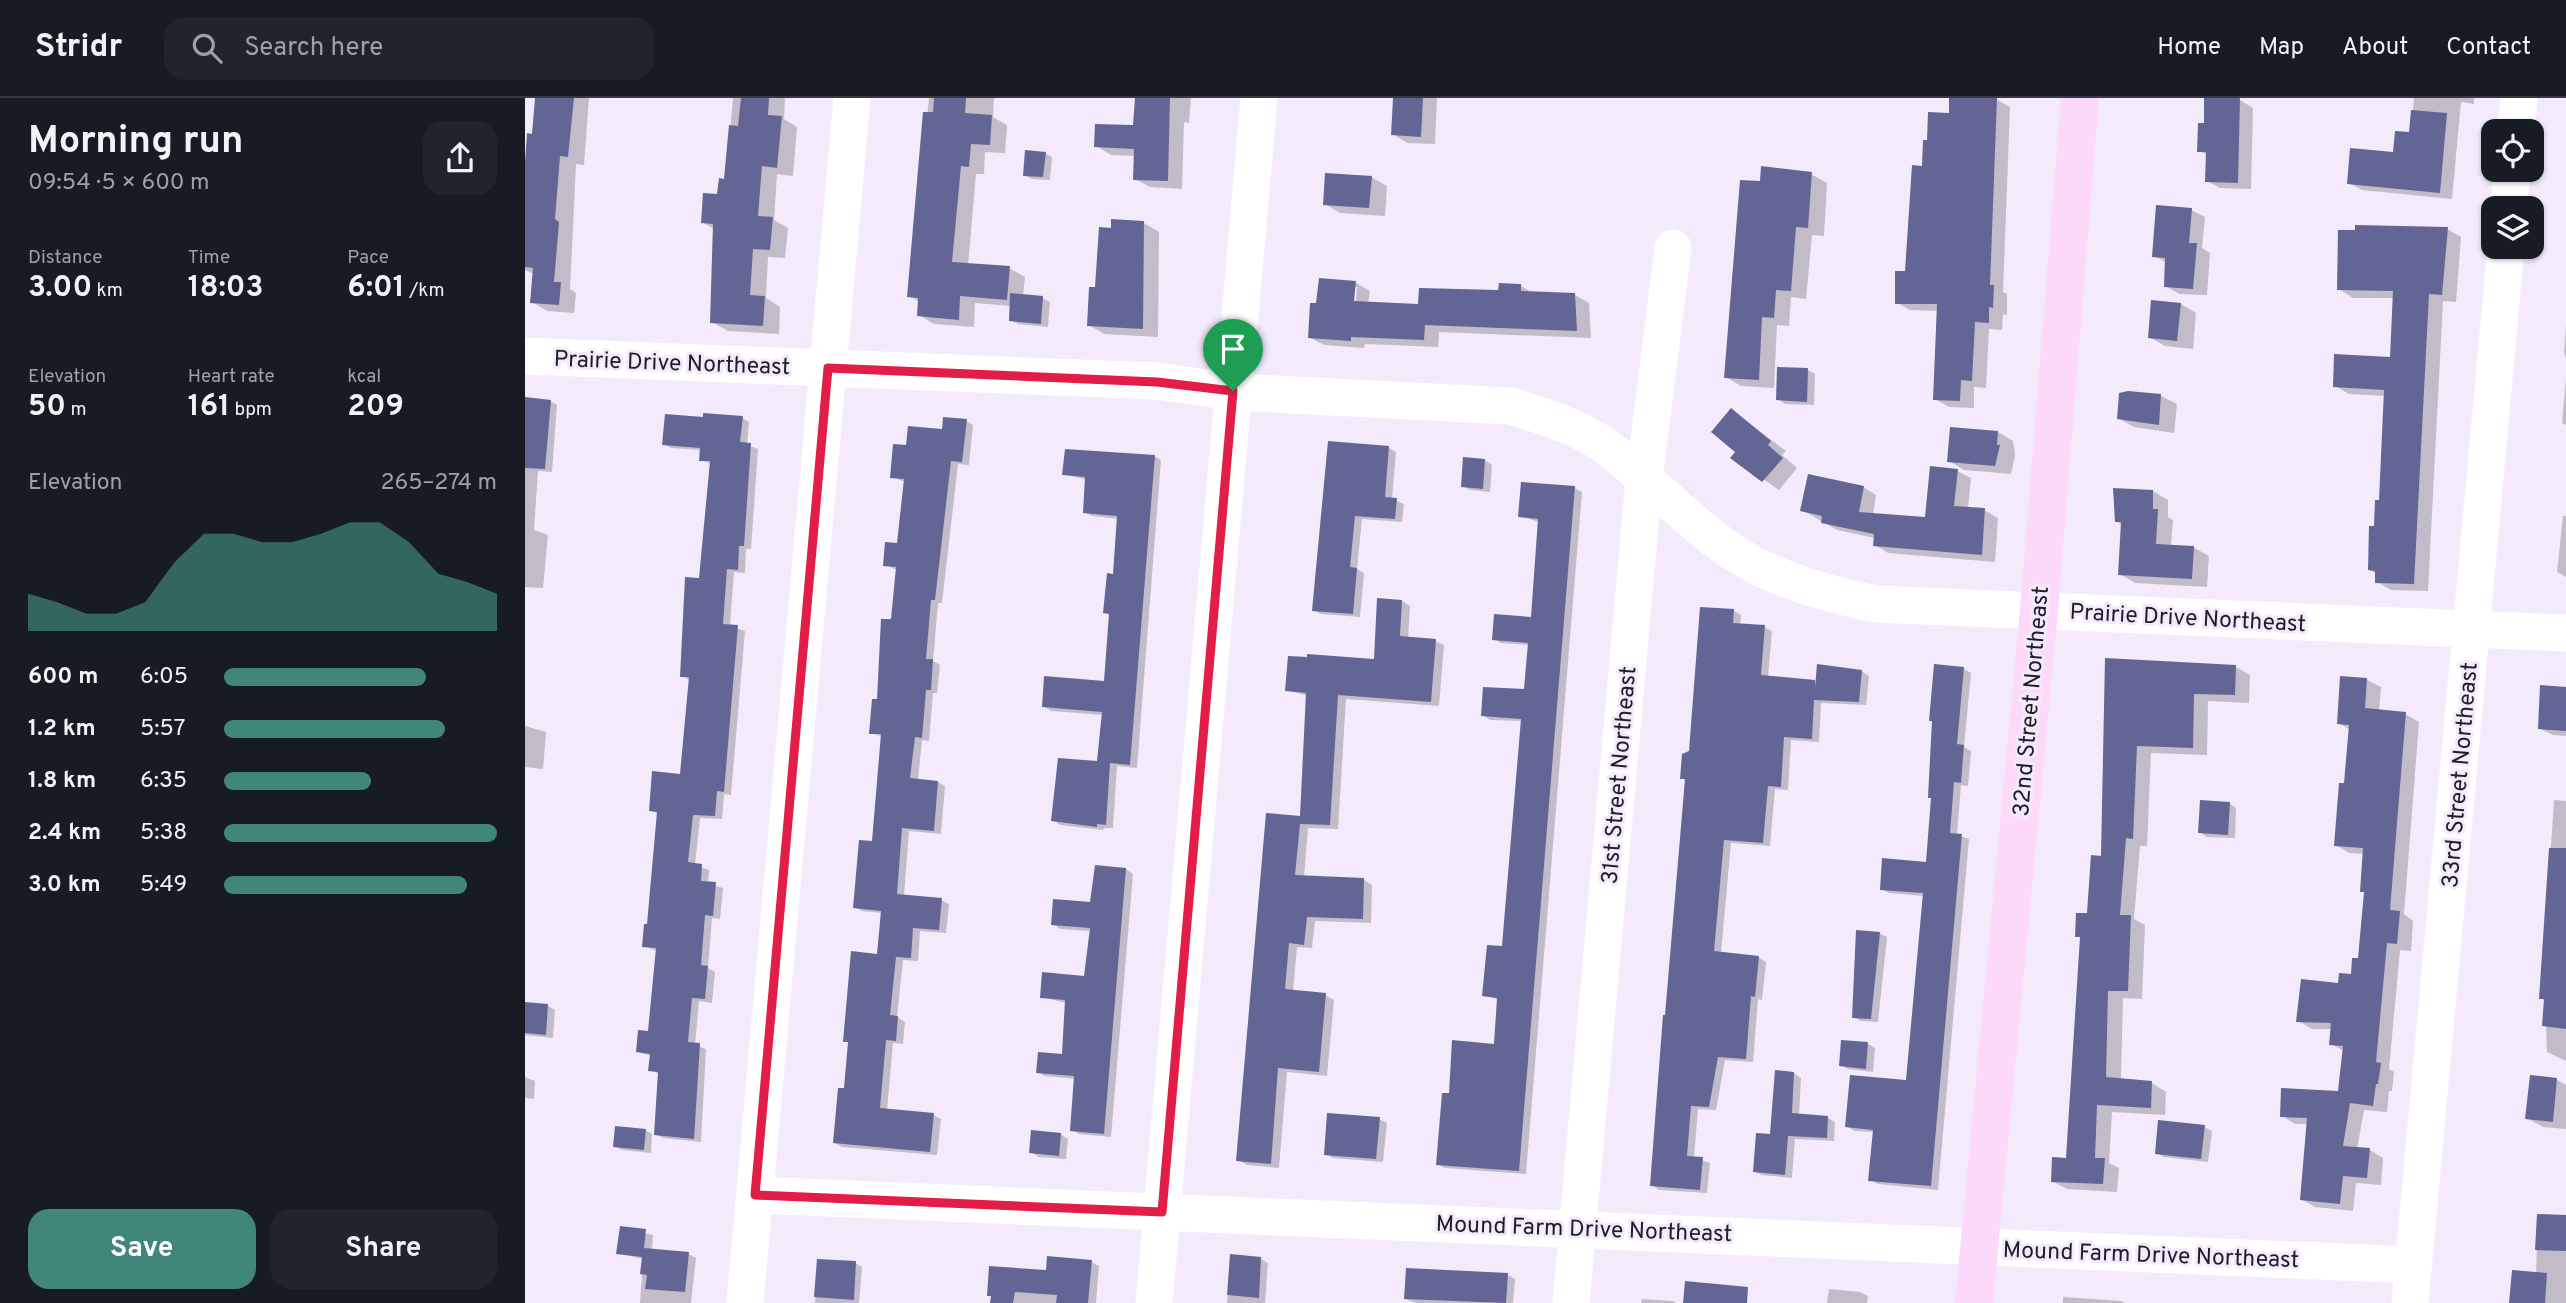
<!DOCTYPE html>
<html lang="en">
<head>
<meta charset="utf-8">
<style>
  body { margin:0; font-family:Overpass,sans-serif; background:#20242c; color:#f1f3f6; height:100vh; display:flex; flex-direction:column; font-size:26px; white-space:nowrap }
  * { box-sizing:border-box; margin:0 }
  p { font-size:23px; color:#9ea1a6 }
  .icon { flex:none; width:38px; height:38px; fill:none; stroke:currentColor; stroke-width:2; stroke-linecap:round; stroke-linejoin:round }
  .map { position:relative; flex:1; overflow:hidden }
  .panel { display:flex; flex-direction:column; background:#171b24; width:525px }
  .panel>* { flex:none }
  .controls { position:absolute; left:1956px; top:21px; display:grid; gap:14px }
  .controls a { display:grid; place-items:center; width:63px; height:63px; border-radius:14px; background:#171b24; box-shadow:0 2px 5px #0004; font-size:35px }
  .pin { position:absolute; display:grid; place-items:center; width:60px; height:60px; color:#fff; margin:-72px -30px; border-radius:50% 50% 50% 0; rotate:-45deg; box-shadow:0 0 7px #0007 }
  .pin .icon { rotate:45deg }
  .round { display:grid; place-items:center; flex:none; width:74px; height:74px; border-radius:21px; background:#20242c }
  .headline { display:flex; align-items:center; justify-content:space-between; height:119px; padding:0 28px }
  h1 { font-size:38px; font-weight:700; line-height:52px }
  .figures { display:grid; grid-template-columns:repeat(3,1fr); gap:10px; height:119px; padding:7px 28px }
  .figures div { display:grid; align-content:center }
  .figures b { font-size:30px; font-weight:700 }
  .figures small { font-size:19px; font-weight:400 }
  .figures p { font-size:19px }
  .chart { height:196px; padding:14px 28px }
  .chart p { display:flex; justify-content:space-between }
  .chart svg { width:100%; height:126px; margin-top:7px; fill:#41867b; opacity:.7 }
  .action { display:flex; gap:14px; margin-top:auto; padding:14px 28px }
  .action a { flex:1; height:80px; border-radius:21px; background:#41867b; color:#fff; font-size:28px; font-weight:700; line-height:80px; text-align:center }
  .action a+a { background:#20242c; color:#f1f3f6 }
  ul { padding:0 28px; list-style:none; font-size:23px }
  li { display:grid; grid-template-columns:112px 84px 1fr; align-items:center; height:52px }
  li i { height:18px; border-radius:9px; background:#41867b }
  header { display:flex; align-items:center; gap:42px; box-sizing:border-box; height:98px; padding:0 35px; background:#171b24; border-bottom:2px solid #363941 }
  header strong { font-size:33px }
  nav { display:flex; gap:38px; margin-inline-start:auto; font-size:24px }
  .search { width:490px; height:63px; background:#20242c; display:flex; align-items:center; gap:18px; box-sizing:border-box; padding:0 24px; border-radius:21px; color:#9ea1a6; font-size:26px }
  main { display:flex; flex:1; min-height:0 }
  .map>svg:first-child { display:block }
</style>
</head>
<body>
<header>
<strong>Stridr</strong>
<div class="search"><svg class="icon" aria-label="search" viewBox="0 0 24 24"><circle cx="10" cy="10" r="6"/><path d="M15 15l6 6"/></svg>Search here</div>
<nav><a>Home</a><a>Map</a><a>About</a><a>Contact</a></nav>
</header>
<main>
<section class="panel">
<div class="headline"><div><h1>Morning run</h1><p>09:54 · 5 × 600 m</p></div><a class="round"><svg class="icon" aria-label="share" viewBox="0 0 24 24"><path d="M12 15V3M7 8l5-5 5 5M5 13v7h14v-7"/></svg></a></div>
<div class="figures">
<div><p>Distance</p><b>3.00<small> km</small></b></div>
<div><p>Time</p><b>18:03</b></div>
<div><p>Pace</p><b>6:01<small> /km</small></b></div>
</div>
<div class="figures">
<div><p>Elevation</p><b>50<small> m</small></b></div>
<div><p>Heart rate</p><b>161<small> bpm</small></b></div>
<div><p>kcal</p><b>209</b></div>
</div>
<div class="chart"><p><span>Elevation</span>265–274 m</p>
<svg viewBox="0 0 160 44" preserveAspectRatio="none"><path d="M0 44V31L10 34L20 38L30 38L40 34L50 20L60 10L70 10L80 13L90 13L100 10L110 6L120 6L130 13L140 24L150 27L160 31V44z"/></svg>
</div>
<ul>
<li><b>600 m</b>6:05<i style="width:74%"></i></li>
<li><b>1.2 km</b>5:57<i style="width:81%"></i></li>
<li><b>1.8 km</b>6:35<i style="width:54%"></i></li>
<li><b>2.4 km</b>5:38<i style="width:100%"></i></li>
<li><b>3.0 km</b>5:49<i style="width:89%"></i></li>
</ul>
<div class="action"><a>Save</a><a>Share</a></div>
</section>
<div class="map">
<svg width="2041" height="1205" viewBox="0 0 2041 1205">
  <rect width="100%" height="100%" fill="#f3ebfc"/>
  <path fill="#0003" fill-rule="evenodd" d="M11,0h53l-5,67 -8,-1 -6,125 6,4 -2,20 -27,-2 -15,-9 2,-28 -9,-4v-72z
    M208,0h52l-1,21 13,8 -4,49 -16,-2 -3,46 14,8 -3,30 -17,-1 -2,41 14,9 -1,27 -51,-3 -16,-9 2,-93 -12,-7 24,-42z
    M404,0h65l-1,19 14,8 -2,28 -20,-1 -1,22h-8l-8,91 41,3 16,9 -2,19 19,2 8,4 -2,25 -30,-3 -8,-4 1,-14 -36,-3 -1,24 -40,-3 -15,-9 1,-13 -11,-6z
    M612,0h54l-2,25 -5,-1 -2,67 -32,-2 -15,-8 1,-23 -25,-1 -15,-9 39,-19z
    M869,0h43l-2,46 -28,-1 -14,-9z
    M1426,0l45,1 14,8 -7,185 4,2v21l-4,-1 -1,16 -13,-1 -3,59 -12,-1v21l-25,-1 -14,-8 4,-88 -29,-1 -13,-7 10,-30 22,-131 22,-27z
    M1889,0h60v6l-13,-2 -9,97 -90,-9 -13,-7 46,-29 16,-20z
    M1715,2l13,8 -2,81 -31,-1 -13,-7 1,-26 -9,-4 6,-26z
    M520,55l7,4 -2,23 -18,-1 -8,-4z
    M1286,76l16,9 -3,53 -12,-1 -6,64 -15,-2 -2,29 -12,-1 -3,63 -33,-2 -15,-9 36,-194z
    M846,79l16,9 -2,30 -45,-3 -15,-9z
    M1666,112l14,7 -3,31 8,5 -3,42 -28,-1 -13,-8 1,-23 -13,-7z
    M619,125l15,9 -1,105 -54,-3 -15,-9 23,-96z
    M1922,131l14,8 -5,65 -13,-1 -15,290 -37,-1 -14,-8v-8l-8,-5 12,-67 4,-106 -36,-2 -14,-8 57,-27 2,-61h-41l-14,-9z
    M831,185l14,8 -2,12 52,3 101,-20 13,8 41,1 14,8 2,35 -152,-6 -1,15 -73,-3 -1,4 -40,-3 -15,-8zM829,189h3l-2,23h-3z
    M1656,206l15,9 -3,36 -28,-3 -16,-9z
    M2041,227v35l-2,-8z
    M1283,272l7,4 -1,31 -29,-1 -7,-5z
    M2041,279v48l-4,-2z
    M1595,296l41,2 16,8 -3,29 -40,-6 -16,-9z
    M0,301l25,2 7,4 -5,67 -14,-1 -4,59 14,5 -5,53 -18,-1v6z
    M1207,312l54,41 -4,4 15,13 -18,22 -46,-32 4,-6z
    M141,318l76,2 7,4 -2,23 11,4 -7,100h-5l-1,24 -11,-1 -4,54 15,5 -14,164 -7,-1 -2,25 -22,-1 -5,47 14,5 -1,14 15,4 -3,31 -8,-1 -4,50 7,4 -3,31 -13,-2 -4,44 11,4 -5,93 -38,-4 -8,-4 5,-60 -10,-4 2,-14 -14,-4 11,-19 8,-82 -13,-5 5,-20 9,-112 -7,-4 30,-34 8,-96 -7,-4 18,-96 11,-116 -10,-4v-10l-30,-2 -7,-4z
    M441,323l7,4 -4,40 -11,-1 -16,139h-4l-5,58 7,4 -3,28h-4l-4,48 -7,-1 -4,40 20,2 7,4 -4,48 -32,-3 -5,65 37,4 8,4 -3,29 -26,-2 -2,30 -15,-1 -6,57 8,5 -2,22 -10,-1 -6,68 46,4 8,4 -4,36 -95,-8 -7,-4 11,-53 4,-47 -5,-2 33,-85 4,-43 -20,-2 -7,-4 18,-64 10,-106 -12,-4 22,-112 4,-51 -12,-5 14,-20 6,-63 -13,-5 15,-30z
    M1473,334l15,9 2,15 -4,18 -47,-4 -15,-9z
    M804,345l60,5 7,4 -4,47 12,5 -2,18 -40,-3 -5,50 7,4 -4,44 -39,-3 -8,-4z
    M629,358l7,4 -24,308 -20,-2 -4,62h-9l-1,2 -43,-5 -7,-5 46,-57 4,-48 -52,-4 -7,-5 62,-23 5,-67 -6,-4 9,-36 5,-57 -27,-3 -8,-4 3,-32 -23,-6z
    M960,362l7,5 -2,27 -20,-2 -7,-4z
    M1432,373l14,7 -3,31 16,1 14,8 -3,44 -107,-9 -13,-8v-7l-38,-8 -35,-20 61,-23 13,8 -3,20 53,4z
    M1049,390l8,4 -56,682 -81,-6 -8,-4 14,-69 44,-49 4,-46 -15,-5 20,-47 18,-227 -32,-1 -7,-5 43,-24 3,-46 -28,-2 -7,-4 38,-20 7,-97 -19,-6z
    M1628,393l15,9v17l5,3 -2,26 22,1 16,9 -2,31 -72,-4 -15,-9 2,-49 -6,-4z
    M2038,418h3v61l-9,-5z
    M877,503l8,5 -2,33 27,2 9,4 -5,61 -93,-7 -8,130 -30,-1 -4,49 60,3 8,5 -1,38 -56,-2 -3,27 -15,-1 -4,45 32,3 9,5 -7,76 -40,-4 -8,96 -32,-3 -9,-5 30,-345 34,3 6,-122 -21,-6 88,-29z
    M1209,513l7,4 -1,10 24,2 8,4 -4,46 49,6 44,-12 8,5 -3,29 -45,-2 -2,39 -28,-2 -3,50 -13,-1 -5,57 -39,-3 -10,110 37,4 8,5 -4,38 -4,-1 -5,63 -28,-2 -9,50 -18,-1 -4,49 16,5 -3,30 -48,-3 -7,-5 35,-404 -5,-3z
    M1582,562l129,7 14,8 -1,28 -41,-2 -1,54 -56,-2 -4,93h-7l-6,73 11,6 -3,74 -19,-1 -2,82 31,3 14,9 -1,23 -53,-3 -3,51 10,5 -2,24 -50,-3 -15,-8 16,-22 14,-220 -5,-3 11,-21 14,-58z
    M1410,568l29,3 7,4 -7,74 7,4 -3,35 -7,-1 -4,50 12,4 -31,351 -60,-6 -8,-4 4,-48 -20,-1 -7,-5 61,-44 16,-186 -35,-3 -8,-4 46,-25 6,-66z
    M1816,580l26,2 14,7 -2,24 26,3 14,8 -15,192 9,7 -2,30 -11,-1 -11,119 5,3 -2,19h-3l-2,21 -23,-2 -7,39 13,1 13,8 -2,27 -25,-2 -3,28 -38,-4 -14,-8 7,-75h-13l-13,-8 58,-23 4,-42 -13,-7 1,-15h-20l-14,-8 54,-45 7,-16 6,-67 -1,-39 -15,-1 -13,-8 10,-60 4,-55 -11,-7z
    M2041,592v46l-13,-1 -14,-7z
    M0,628l21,6 -3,37 -18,-2z
    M2029,702l12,1v260l-19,-9 -2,-51 -4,-3z
    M1704,705l7,5 -1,30 -28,-1 -7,-5z
    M601,771l7,5 -22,263 -32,-3 -7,-4 4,-51 -31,-3 -7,-4 26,-16 2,-53 -24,-6 43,-19 6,-47 -31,-2 -7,-5 38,-20z
    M1354,835l8,4 -9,85 -17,-1 -7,-4z
    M0,906l23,2 7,4 -2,28 -28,-3z
    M1317,944l26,2 7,4 -2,24 -25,-3 -8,-4z
    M1269,975l7,5 -2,37 29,3 7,4 -1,19 -39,-2 -3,39 -30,-3 -8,-4 18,-35z
    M0,979l10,4 -1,18 -9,-1z
    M2006,979l26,3 9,5v44l-23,-2 -16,-9z
    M854,1021l8,4 -4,39 -50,-4 -7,-4z
    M1679,1029l8,4 -4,31 -44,-5 -7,-4z
    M120,1032l7,4 -1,19 -29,-3 -7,-4z
    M535,1036l8,5 -2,20 -27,-2 -8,-5z
    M2013,1118l28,1v86h-55l25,-29z
    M97,1130l31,7 -1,15 36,4 8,4 -5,45h-51l3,-44 -25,-6z
    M707,1158l29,3 7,4 -3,40h-38z
    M293,1162l37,3 7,4 -3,36h-44z
    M566,1164l8,4 -3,37h-104l55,-32z
    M983,1177l7,4 -2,24h-97l-11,-4z
    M1304,1191l31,3 8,4 -1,7h-40z
    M1538,1199l58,4 4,2h-62z
    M1117,1201l31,2 3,2h-35z"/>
  <path fill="#636694" d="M10,0h39l-6,59 -8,-1 -5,63 4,3 -5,60h7l-2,23 -29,-2 3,-35 -8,-1v-105l2,-29 5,1z
    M216,0h28l-1,17 14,1 -5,52 -15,-2 -4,50 15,1 -3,33 -17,-1 -3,46 15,1 -2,30 -53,-3 3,-99 -12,-1 2,-30 14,1 2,-16 5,1 5,-54 9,1z
    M409,0h32l-1,15 27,2 -2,30 -19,-1 -2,23 -8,-1 -9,96 58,4 -3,34 -47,-4 -1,24 -42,-4 1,-18 -11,-1 16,-185h10z
    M610,0h35l-2,83 -35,-1 1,-31 -40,-2 1,-23 38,1z
    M868,0h30l-2,39 -30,-2z
    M1424,0h48l-7,187h4l-1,23 -4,-1v16l-14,-1 -3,59 -11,-1 -1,21 -27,-1 4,-96h-42v-33h10l7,-106 10,1 1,-26h4l1,-28 21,1z
    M1679,0h36l-2,85 -33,-1 1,-30h-9l1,-29h6z
    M1886,12l36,3 -7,80 -93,-9 3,-36 43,4 2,-21 14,1z
    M500,52l21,2 -3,25 -20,-1z
    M1236,68l51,6 -4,56 -12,-1 -5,64 -15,-1 -2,28 -12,-1 -3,63 -35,-2 16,-198 20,1z
    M800,75l47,3 -3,32 -46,-3z
    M1631,107l36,3 -3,35h8l-4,46 -29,-2 1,-29 -13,-1z
    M586,121l33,2 -1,108 -56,-3 2,-39h6l4,-60 12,1z
    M1830,127l93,2 -6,68 -13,-1 -15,290 -39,-1v-12l-7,-1 1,-44h5l1,-26h4l5,-110 -51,-3 1,-33 56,3 3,-66 -56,-1 1,-60h17z
    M794,180l37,3 -2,20 64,3 1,-16 79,2 1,-7 22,1v7l54,2 2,38 -152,-6 -1,15 -73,-3v4l-43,-3 2,-35h6z
    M485,195l33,3 -2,28 -32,-3z
    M1626,202l30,3 -4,38 -29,-3z
    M1252,269l31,1 -1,34 -31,-2z
    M1603,293l33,3 -2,31 -42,-6 2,-26z
    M0,299l26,3 -6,69 -20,-1z
    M1206,310l40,33 -3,4 15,13 -21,24 -32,-24 5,-6 -24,-20z
    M178,315l40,3 -3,26 11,1 -7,103h-5l-1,24 -11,-1 -4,55 15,1 -14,167 -7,-1 -2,25 -22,-1 -5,47 14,2 -1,17 15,1 -3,34 -8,-1 -4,50 7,1 -3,33 -13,-1 -4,44 12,1 -6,96 -40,-4 4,-63 -10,-1 2,-17 -14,-2 2,-22 10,1 8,-83 -14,-1 2,-23h3l10,-112 -8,-1 3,-40 28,3 9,-97h-9l5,-100 14,1 11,-117h-11l1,-13 -38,-3 3,-31 38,3z
    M418,319l24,2 -5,43 -11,-1 -16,139h-4l-5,59h7l-2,31h-5l-4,48 -7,-1 -5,41 28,3 -4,50 -32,-3 -5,66 45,4 -3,32 -26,-2 -2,30 -15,-1 -6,58 8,1 -2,25 -10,-1 -6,68 54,5 -4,39 -97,-9 5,-55h6l4,-46h-5l8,-91 26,3 4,-43 -28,-3 6,-68 13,1 9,-107h-12l3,-35h5l4,-80h10l5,-52 -13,-1 2,-24 12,1 7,-64 -14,-1 3,-34 13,1 2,-19 34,3z
    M1425,329l48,4 -1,14h3l-5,21 -48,-4z
    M803,343l61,5 -4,51 12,1 -2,21 -40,-3 -5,51 7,1 -4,46 -41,-3z
    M540,351l90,6 -25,310 -20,-2 -4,62 -9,-1v3l-46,-6 7,-63 39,3 5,-49 -60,-5 2,-31 60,5 5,-67 -6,-1 4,-40 6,1 4,-58 -34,-3 2,-36 -23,-2z
    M938,359l22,2 -2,30 -22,-2z
    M1405,368l28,3 -4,37 31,2 -3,47 -109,-9 1,-12 -53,-11 1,-7 -22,-5 8,-37 56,12 -5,26 66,5z
    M996,384l54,4 -56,685 -83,-6 6,-72h7l3,-53 42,4 3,-46 -15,-2 5,-51 15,1 19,-227 -40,-3 2,-29 41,2 4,-46 -36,-3 2,-26 37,3 7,-98 -20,-2z
    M1588,390l40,2v19h5l-2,35 38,2 -2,33 -74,-4 3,-53h-6z
    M852,500l25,2 -2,36 36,3 -5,63 -93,-7 -8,130 -30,-1 -5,51 69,3 -1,41 -56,-2 -3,28 -15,-2 -4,46 41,4 -7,79 -41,-4 -7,96 -35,-3 30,-348 34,3 6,-123 -21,-2 3,-35 19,1v-3l67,5z
    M1175,509l34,2 -1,14 32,2 -4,50 54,5v8l2,-24 45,6 -3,32 -45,-2 -2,39 -28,-2 -3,50 -13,-1 -5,57 -39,-3 -10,111 45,5 -4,41 -4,-1 -5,63 -28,-2 -9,50 -18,-1 -4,50 16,1 -3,33 -50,-4 13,-171h2l20,-236h-5l2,-25 7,-3z
    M1580,560l131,7 -1,30 -41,-1 -1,54 -56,-2 -4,93 -7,-1 -6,77h11l-3,76h-20l-2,86 46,4 -1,27 -54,-3 -2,53h10l-2,26 -52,-2 1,-25 14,1 14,-221h-5l1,-24h11l4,-58 10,1z
    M1409,566l30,3 -7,77 7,1 -3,38 -7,-1 -4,51 12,1 -31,352 -63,-5 5,-51 -28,-3 5,-52 56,5 17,-187 -43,-3 2,-32 44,4 5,-64h-3l4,-77h-3z
    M1815,578l27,2 -2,30 41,4 -16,198 10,1 -3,33 -10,-1 -11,119 5,1 -3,21h-2l-3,22 -23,-3 -7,43 27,2 -3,30 -24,-2 -3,28 -40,-4 7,-82 -27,-1 1,-29 57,3 5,-45 -14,-1 2,-22 -35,-1 5,-43 37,4 1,-10 12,1 1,-16h6l6,-66h-4l3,-44 -29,-2 5,-63h5l5,-58 -12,-1z
    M2015,587l26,2v44l-28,-2z
    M1675,702l30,2 -2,33 -30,-2z
    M2024,750h17v181l-24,-3 2,-27h-5z
    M570,767l31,3 -22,266 -34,-3 4,-55 -38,-3 2,-21 24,2 3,-54 -25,-2 2,-26 42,4 6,-48 -39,-3 2,-26 37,3z
    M1331,832l24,2 -9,87 -19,-1z
    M0,904l23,2 -2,31 -21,-2z
    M1316,942l27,2 -2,27 -27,-3z
    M1250,972l19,2 -2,41 36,3 -1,22 -39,-2 -3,39 -32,-3 3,-39 14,1z
    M2005,977l27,3 -4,44 -28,-3z
    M802,1015l53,4 -4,42 -52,-4z
    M1633,1022l47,5 -4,34 -46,-5z
    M90,1028l31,3 -2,21 -31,-3z
    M506,1032l30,3 -2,23 -30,-3z
    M2012,1116l29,1v36l-31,-1z
    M95,1128l26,3 -2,19 45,4 -4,40 -40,-3 2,-14 -7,-1 2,-17 -26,-3z
    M705,1156l31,3 -2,41 -32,-3z
    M522,1158l45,4 -4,43h-32l1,-8 -42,-3 -2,11h-23l1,-7h-4l2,-30 57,4z
    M292,1161l39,2 -2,39 -40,-3z
    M881,1170l102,5 -2,30 -102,-4z
    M1987,1172l35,3 -2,30h-36z
    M1160,1183l63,6 -1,16h-64z"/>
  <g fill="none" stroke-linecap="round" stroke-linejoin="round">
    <path stroke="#fff" stroke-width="37" d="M1991,33l3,-33
      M1984,110l3,-38
      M0,258l632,25 76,11 278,14c32,10 65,20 93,39 45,33 81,75 127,106 44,29 93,42 144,53l691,29
      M230,1097l1658,70
      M220,1205l107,-1205
      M629,1205l105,-1205
      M1046,1205l73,-823 29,-232
      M1885,1205l96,-1056"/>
    <path stroke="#fdd9f9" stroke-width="38" d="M1449,1205l65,-693 41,-512"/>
  </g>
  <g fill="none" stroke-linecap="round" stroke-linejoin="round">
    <defs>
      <path id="route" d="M303,270l329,14 76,9 -71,821 -407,-17z"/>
    </defs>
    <use href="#route" stroke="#fff" stroke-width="14"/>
    <use href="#route" stroke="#e11d48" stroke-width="9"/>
  </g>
  <g text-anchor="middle" stroke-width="6" stroke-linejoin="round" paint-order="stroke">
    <g font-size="23" fill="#211c27" stroke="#f3ebfc">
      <text transform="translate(147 264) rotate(2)" y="8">Prairie Drive Northeast</text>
      <text transform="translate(1663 519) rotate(3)" y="8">Prairie Drive Northeast</text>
      <text transform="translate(1505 603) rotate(-85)" y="8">32nd Street Northeast</text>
      <text transform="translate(1093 677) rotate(-85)" y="8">31st Street Northeast</text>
      <text transform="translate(1934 677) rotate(-85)" y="8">33rd Street Northeast</text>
      <text transform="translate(1059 1130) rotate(2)" y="8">Mound Farm Drive Northeast</text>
      <text transform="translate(1626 1156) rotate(2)" y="8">Mound Farm Drive Northeast</text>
    </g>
  </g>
</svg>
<div class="controls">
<a><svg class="icon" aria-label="locate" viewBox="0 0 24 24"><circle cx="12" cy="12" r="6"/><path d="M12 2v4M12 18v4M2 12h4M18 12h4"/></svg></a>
<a><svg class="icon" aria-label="layers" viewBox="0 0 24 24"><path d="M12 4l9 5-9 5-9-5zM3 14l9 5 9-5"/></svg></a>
</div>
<div class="pin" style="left:708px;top:293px;background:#1e9e55"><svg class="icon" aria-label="arrive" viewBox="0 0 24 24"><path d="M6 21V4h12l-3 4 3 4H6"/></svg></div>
</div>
</main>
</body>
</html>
